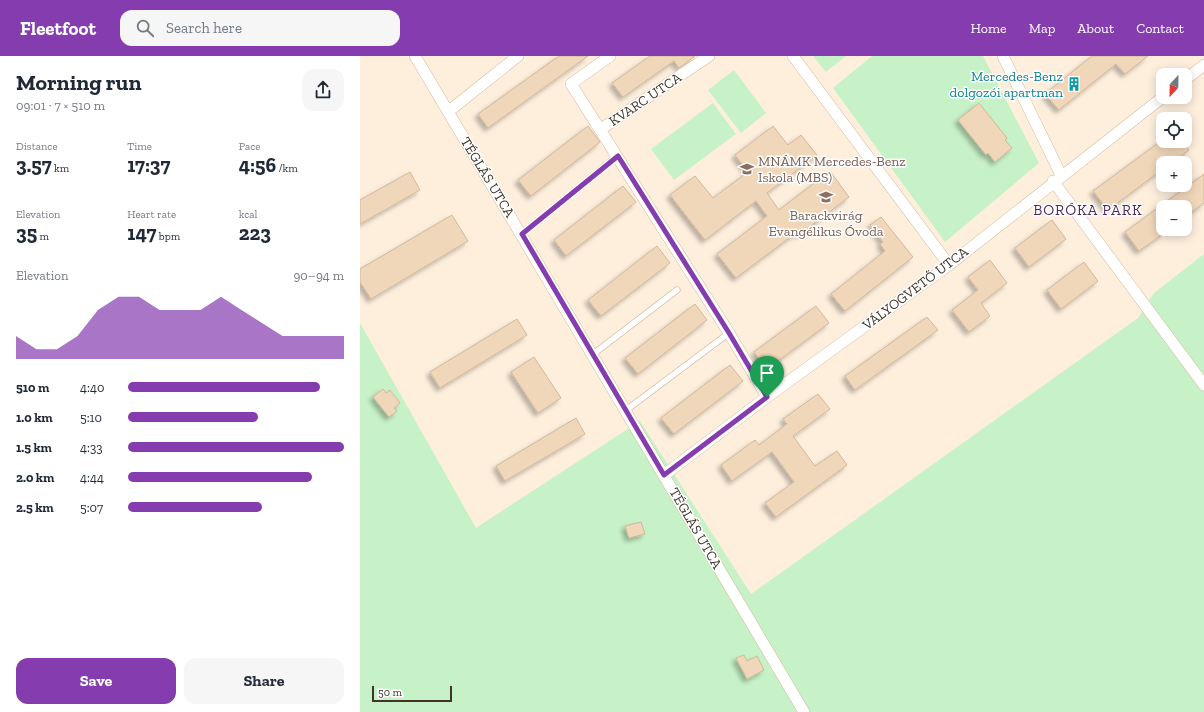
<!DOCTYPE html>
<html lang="en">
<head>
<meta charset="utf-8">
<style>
  body { margin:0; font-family:"Zilla Slab",serif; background:#f6f6f7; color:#1f2937; height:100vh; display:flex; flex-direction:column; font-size:15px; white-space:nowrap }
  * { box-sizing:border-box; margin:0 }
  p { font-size:13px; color:#747a83 }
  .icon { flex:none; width:22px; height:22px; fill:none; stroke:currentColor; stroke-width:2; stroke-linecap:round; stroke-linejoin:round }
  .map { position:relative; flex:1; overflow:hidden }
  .drawer { display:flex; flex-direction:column; background:#fff; width:360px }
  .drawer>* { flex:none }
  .needle { width:26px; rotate:202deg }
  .fabs { position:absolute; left:796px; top:12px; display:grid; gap:8px }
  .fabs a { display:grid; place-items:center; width:36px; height:36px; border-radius:8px; background:#fff; box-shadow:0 2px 10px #0003; font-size:20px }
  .scale { position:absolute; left:12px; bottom:10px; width:80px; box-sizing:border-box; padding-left:4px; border:2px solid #3f3529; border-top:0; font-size:11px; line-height:14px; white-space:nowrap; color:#3f3529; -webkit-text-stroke:3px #fff; paint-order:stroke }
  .pin { position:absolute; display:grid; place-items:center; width:34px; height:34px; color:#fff; margin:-41px -17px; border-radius:50% 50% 50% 0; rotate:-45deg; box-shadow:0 0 4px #0007 }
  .pin .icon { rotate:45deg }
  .round { display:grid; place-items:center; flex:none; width:42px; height:42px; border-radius:12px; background:#f6f6f7 }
  .summary { display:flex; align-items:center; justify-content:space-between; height:68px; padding:0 16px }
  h1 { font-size:22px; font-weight:700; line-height:30px }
  .figures { display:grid; grid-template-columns:repeat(3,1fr); gap:6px; height:68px; padding:4px 16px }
  .figures div { display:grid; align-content:center }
  .figures b { font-size:20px; font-weight:700 }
  .figures small { font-size:11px; font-weight:400 }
  .figures p { font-size:11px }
  .chart { height:112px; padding:8px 16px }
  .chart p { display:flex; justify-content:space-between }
  .chart svg { width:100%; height:72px; margin-top:4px; fill:#853cae; opacity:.7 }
  .cta { display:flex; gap:8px; margin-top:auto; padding:8px 16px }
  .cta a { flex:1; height:46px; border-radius:12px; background:#853cae; color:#fff; font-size:16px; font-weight:700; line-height:46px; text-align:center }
  .cta a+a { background:#f6f6f7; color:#1f2937 }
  ul { padding:0 16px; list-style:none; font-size:13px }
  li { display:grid; grid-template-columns:64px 48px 1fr; align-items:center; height:30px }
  li i { height:10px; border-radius:5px; background:#853cae }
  header { display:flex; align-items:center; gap:24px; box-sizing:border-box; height:56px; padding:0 20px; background:#853cae; color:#fff }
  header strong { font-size:19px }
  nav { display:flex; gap:22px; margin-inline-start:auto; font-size:14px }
  .search { width:280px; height:36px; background:#f6f6f7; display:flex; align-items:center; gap:10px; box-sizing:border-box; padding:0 14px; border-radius:12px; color:#747a83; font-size:15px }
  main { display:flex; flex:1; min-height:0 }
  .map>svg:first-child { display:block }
</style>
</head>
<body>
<header>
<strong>Fleetfoot</strong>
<div class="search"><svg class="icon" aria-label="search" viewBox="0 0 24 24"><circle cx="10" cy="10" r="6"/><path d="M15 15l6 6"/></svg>Search here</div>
<nav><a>Home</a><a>Map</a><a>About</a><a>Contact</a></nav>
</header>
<main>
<section class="drawer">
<div class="summary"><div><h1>Morning run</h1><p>09:01 · 7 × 510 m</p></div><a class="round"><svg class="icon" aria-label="share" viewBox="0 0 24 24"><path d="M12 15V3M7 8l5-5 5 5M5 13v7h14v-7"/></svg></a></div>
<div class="figures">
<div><p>Distance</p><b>3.57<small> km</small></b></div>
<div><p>Time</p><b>17:37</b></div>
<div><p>Pace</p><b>4:56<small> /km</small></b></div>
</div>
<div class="figures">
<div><p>Elevation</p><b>35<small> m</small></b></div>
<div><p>Heart rate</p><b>147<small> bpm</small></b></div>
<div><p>kcal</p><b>223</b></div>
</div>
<div class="chart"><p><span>Elevation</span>90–94 m</p>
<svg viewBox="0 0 160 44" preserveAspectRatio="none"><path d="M0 44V30L10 38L20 38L30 30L40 14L50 6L60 6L70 14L80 14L90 14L100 6L110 14L120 22L130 30L140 30L150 30L160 30V44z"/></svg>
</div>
<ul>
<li><b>510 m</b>4:40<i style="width:89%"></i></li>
<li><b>1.0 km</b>5:10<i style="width:60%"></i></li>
<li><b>1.5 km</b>4:33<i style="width:100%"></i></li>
<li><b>2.0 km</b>4:44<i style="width:85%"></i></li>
<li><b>2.5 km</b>5:07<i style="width:62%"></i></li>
</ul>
<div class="cta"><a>Save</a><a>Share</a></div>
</section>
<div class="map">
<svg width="844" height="656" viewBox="0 0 844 656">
  <defs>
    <filter id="shadow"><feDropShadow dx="-3.5" dy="3.5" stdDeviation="2" flood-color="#0004"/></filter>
  </defs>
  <rect width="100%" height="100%" fill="#feefdd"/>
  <path fill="#c7f1c6" d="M453,0h33l-20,16z
    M512,0h111l56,107 -94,79 -112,-154z
    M374,14l32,43 -25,20 -33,-43z
    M353,47l23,31 -62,46 -23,-31z
    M844,198v458h-844v-389l116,205 164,-107 111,173 387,-276 16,-25z"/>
  <path fill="#f1d7ba" stroke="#d1b89b" filter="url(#shadow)" d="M199,0h29l-100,72 -10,-14z
    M290,0h45l-16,12 -5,-7 -51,36 -11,-14z
    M732,0h56l-23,18 -9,-10 -57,46 -14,-16z
    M619,47l28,35 -2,2 7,8 -17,14 -7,-9 -2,2 -28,-35z
    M228,70l12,16 -69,54 -13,-16z
    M413,70l15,19 13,-10 16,20 -50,38 12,17 51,-39 19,26 -50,38 -2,-3 -61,46 -19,-24 50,-38 -11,-15 -51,39 -35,-45 25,-19 18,22 35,-26 -13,-17z
    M801,85h22l6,9 -18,13h-8v6l-55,41 -15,-19z
    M50,116l10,18 -60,34v-24z
    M844,118v29l-19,14v-10h-22v27l-24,17 -14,-19z
    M263,130l13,16 -70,54 -12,-16z
    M92,159l16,26 -97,58 -11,-17v-13z
    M521,161l32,40 -68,54 -14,-17 54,-43 -5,-7 3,-2 -13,-17z
    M692,164l14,19 -37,28 -14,-19z
    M297,190l13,17 -69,53 -13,-16z
    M630,204l17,23 -26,20 9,13 -21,16 -17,-22 26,-20 -10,-13z
    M724,206l14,19 -37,28 -14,-19z
    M335,248l12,16 -69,54 -13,-16z
    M456,250l13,17 -62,46 -13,-17z
    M567,261l11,13 -83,60 -10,-14z
    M157,263l10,16 -87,53 -10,-16z
    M174,301l27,41 -23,15 -27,-41z
    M370,309l13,16 -69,53 -13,-16z
    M23,333l3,4 4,-3 10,13 -6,5 3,3 -8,6 -16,-20z
    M458,338l12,15 -37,27 22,30 22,-15 10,14 -71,52 -11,-14 29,-21 -22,-30 -40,29 -11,-16 34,-25 4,5 28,-21 -4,-5z
    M216,362l9,16 -80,47 -9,-15z
    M281,466l4,12 -16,4 -4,-12z
    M384,599l3,6 10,-5 7,14 -17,9 -11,-21z"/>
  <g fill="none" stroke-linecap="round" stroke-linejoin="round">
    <defs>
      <path id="service" d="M162,178l95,-78
        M232,299l85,-65
        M265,355l104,-78"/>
      <path id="minor" d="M55,0l389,656
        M250,0l-39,28 158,249 38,64
        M433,0l156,209
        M643,0l58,119
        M825,24l19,-15
        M89,55l69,-55
        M241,73l108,-73
        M693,125l151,204
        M304,419l103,-78 182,-132 214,-168"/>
    </defs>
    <use href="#service" stroke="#d3ba9d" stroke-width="7"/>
    <use href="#minor" stroke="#d3ba9d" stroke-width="12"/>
    <use href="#service" stroke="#fff" stroke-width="5.5"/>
    <use href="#minor" stroke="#fff" stroke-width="11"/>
  </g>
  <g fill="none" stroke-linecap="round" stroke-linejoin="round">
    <defs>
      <path id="route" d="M258,100l111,177 38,64 -103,78 -142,-241z"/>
    </defs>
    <use href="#route" stroke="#fff" stroke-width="8"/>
    <use href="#route" stroke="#853cae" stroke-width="5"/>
  </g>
  <defs>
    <symbol id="building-bare" viewBox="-9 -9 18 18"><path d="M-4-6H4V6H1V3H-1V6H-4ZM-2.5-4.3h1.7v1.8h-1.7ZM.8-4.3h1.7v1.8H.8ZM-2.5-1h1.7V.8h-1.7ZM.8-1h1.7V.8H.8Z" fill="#0f9aa8" stroke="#fff" stroke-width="2.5" paint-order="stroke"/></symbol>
    <symbol id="school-bare" viewBox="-9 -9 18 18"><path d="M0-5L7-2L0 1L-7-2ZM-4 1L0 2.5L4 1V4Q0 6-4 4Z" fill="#8d6e63" stroke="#fff" stroke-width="2.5" paint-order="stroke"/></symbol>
  </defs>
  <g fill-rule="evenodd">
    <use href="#building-bare" x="704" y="18" width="20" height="20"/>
    <use href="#school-bare" x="377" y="103" width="20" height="20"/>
    <use href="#school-bare" x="456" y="131" width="20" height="20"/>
  </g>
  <g text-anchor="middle" stroke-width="3" stroke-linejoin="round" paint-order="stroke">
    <g font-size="14" fill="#0d838f" stroke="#fff" text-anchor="end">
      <text x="703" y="25">Mercedes-Benz<tspan x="703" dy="16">dolgozói apartman</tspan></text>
    </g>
    <g font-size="14" fill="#3f3529" stroke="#fff">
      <text transform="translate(285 43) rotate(-34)" y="5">KVARC UTCA</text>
      <text transform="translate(128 121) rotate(59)" y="5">TÉGLÁS UTCA</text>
      <text transform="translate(555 232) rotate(-37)" y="5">VÁLYOGVETŐ UTCA</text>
      <text transform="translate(336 472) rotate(60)" y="5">TÉGLÁS UTCA</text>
    </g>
    <g font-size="14" fill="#785e54" stroke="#fff" text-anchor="start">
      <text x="398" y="110">MNÁMK Mercedes-Benz<tspan x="398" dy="16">Iskola (MBS)</tspan></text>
      <text x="466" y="164" text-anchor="middle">Barackvirág<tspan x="466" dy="16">Evangélikus Óvoda</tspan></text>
    </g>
    <g font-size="15" letter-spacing="1" fill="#4d2a62" stroke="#fff">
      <text x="728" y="159">BORÓKA PARK</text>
    </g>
  </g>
</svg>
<div class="fabs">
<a><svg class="needle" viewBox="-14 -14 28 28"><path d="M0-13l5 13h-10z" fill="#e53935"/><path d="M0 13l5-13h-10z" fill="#747a83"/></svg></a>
<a><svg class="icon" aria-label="locate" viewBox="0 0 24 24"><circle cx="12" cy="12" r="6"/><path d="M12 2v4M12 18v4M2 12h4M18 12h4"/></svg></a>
<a>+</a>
<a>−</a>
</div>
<div class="scale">50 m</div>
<div class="pin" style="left:407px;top:341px;background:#1e9e55"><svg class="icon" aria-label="arrive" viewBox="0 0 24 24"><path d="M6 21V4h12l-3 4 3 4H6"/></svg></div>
</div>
</main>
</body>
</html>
